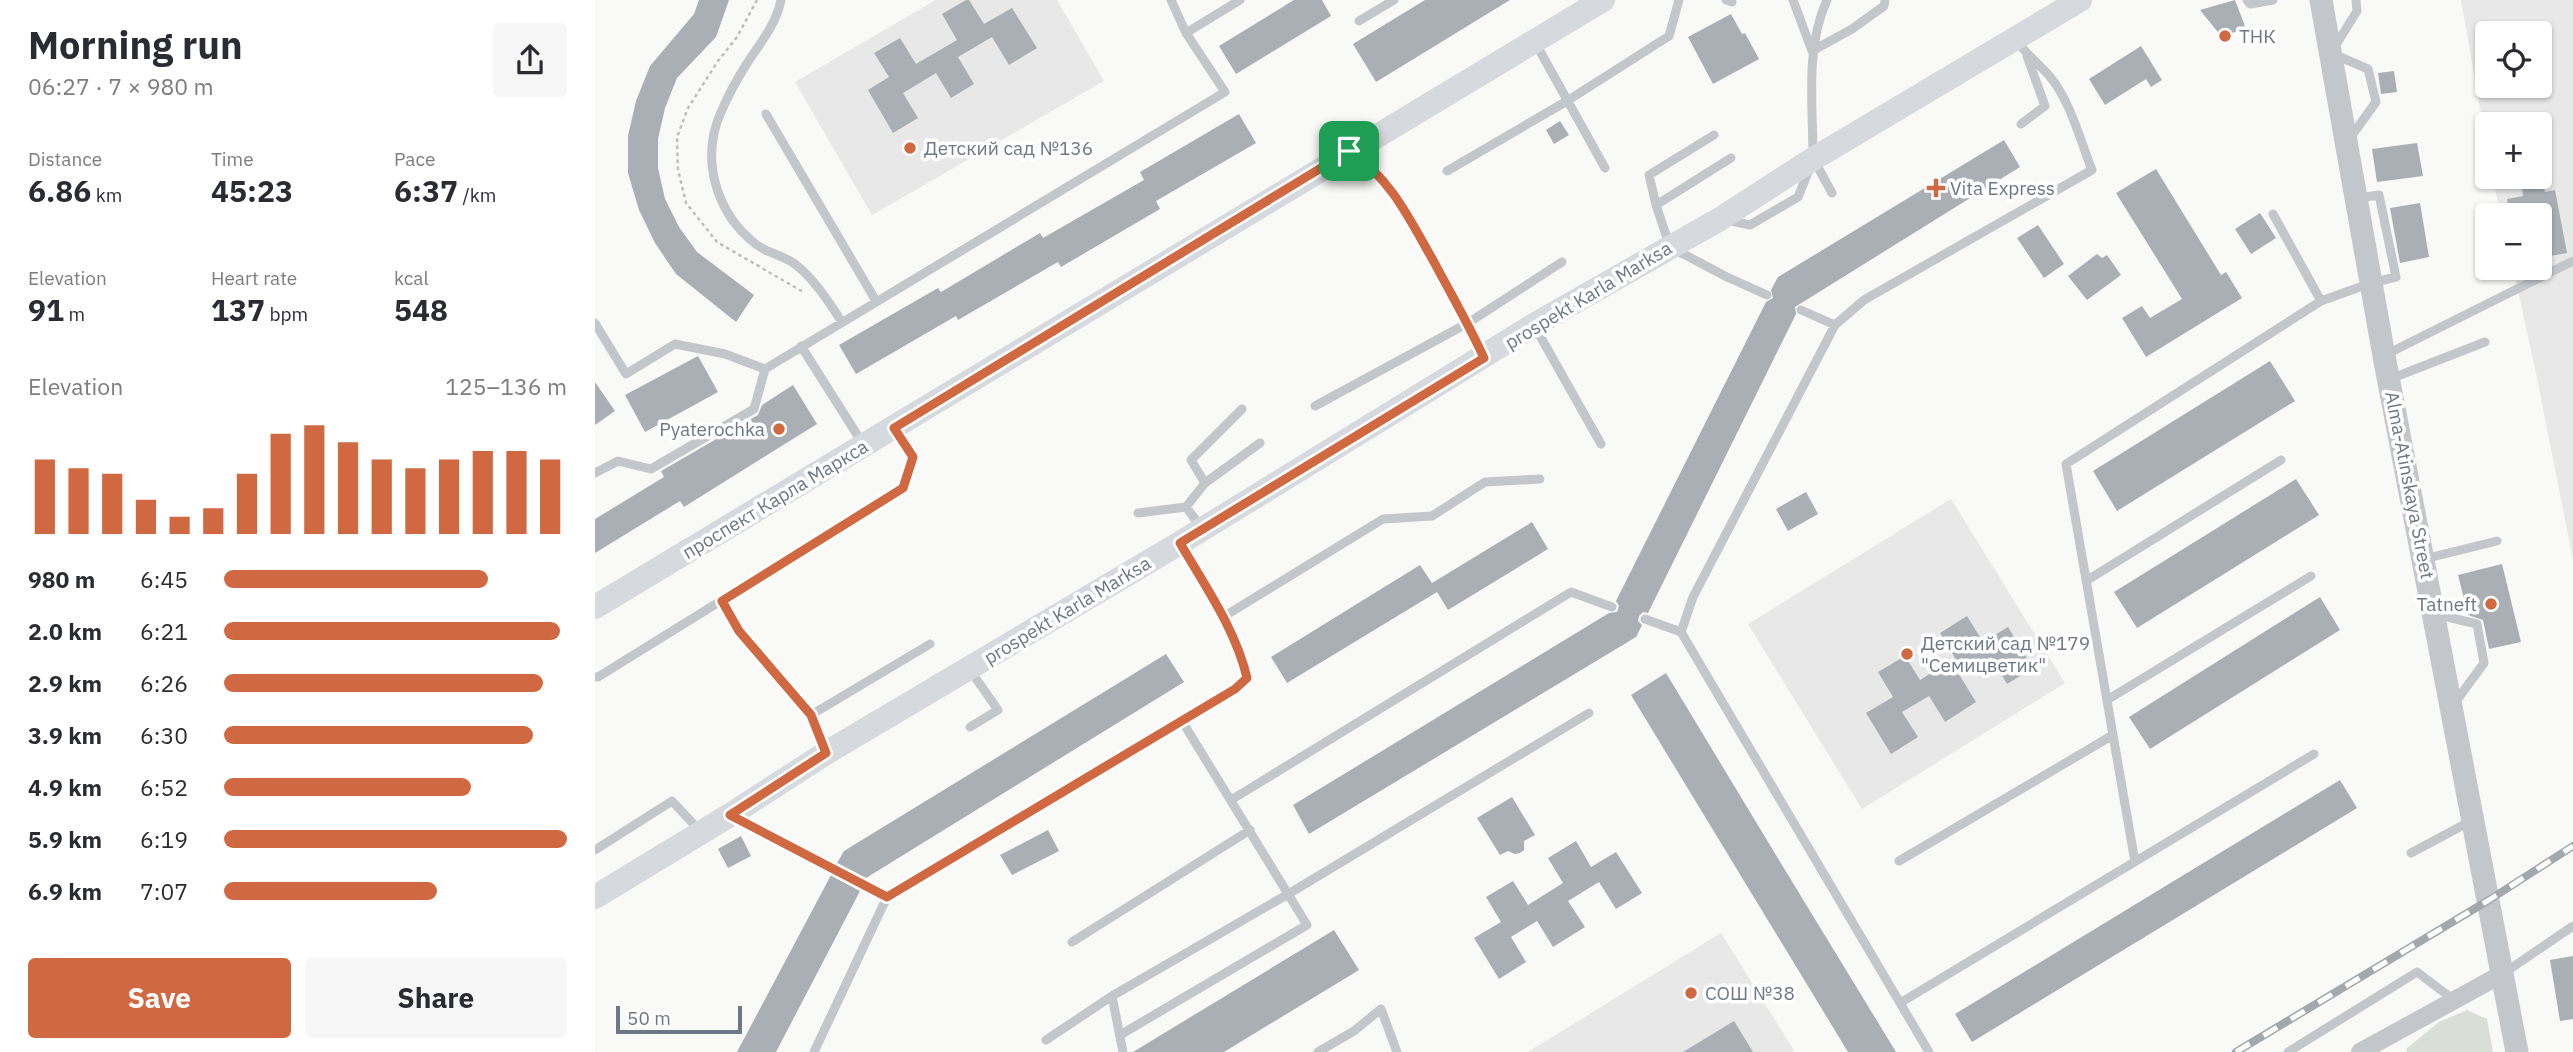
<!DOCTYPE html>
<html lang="en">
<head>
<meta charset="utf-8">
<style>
  body { margin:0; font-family:"IBM Plex Sans",sans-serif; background:#f7f7f7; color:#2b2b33; height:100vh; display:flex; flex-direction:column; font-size:26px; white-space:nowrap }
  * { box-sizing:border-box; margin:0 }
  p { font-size:23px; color:#7c7c81 }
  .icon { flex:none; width:38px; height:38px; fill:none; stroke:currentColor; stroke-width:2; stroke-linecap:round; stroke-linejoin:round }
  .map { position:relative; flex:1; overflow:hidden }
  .panel { display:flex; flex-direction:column; background:#fff; width:595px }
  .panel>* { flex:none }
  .fabs { position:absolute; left:1880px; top:21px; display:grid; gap:14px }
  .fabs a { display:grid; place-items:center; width:77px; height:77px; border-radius:7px; background:#fff; box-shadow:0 2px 5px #0004; font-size:35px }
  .scale { position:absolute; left:21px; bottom:18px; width:126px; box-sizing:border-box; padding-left:7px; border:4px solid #6c7885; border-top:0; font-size:19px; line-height:24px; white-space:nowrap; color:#6c7885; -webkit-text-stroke:5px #fff; paint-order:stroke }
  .pin { position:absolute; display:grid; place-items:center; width:60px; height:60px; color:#fff; margin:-30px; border-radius:14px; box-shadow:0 4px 10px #0006 }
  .round { display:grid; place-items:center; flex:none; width:74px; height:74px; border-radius:7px; background:#f7f7f7 }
  .headline { display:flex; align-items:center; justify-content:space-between; height:119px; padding:0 28px }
  h1 { font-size:38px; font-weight:700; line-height:52px }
  .metrics { display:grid; grid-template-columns:repeat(3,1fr); gap:10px; height:119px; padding:7px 28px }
  .metrics div { display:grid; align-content:center }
  .metrics b { font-size:30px; font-weight:700 }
  .metrics small { font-size:19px; font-weight:400 }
  .metrics p { font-size:19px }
  .chart { height:196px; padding:14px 28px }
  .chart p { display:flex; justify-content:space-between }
  .chart svg { width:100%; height:126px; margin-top:7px; stroke:#d06941; stroke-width:6 }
  .action { display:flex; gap:14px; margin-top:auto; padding:14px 28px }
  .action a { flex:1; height:80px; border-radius:7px; background:#d06941; color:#fff; font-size:28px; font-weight:700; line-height:80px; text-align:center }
  .action a+a { background:#f7f7f7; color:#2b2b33 }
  ul { padding:0 28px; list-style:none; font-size:23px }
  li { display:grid; grid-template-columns:112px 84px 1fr; align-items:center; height:52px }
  li i { height:18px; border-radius:9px; background:#d06941 }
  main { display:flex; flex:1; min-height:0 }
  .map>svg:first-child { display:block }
</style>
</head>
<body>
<main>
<section class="panel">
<div class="headline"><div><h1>Morning run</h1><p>06:27 · 7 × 980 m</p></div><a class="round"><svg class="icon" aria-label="share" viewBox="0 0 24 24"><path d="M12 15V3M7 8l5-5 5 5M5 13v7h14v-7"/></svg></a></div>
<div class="metrics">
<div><p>Distance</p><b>6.86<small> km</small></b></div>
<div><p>Time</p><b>45:23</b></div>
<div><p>Pace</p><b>6:37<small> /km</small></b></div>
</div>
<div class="metrics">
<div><p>Elevation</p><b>91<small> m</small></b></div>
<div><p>Heart rate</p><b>137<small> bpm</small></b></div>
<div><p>kcal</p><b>548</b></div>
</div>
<div class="chart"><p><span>Elevation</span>125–136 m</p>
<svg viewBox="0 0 160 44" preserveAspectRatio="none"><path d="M5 44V18M15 44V21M25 44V23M35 44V32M45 44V38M55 44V35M65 44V23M75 44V9M85 44V6M95 44V12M105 44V18M115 44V21M125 44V18M135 44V15M145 44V15M155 44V18"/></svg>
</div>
<ul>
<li><b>980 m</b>6:45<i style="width:77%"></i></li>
<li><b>2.0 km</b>6:21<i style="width:98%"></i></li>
<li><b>2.9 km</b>6:26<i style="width:93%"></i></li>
<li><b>3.9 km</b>6:30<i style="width:90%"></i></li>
<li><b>4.9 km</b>6:52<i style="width:72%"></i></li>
<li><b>5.9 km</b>6:19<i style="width:100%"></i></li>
<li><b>6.9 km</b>7:07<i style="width:62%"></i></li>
</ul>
<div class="action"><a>Save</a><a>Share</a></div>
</section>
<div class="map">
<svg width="1978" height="1052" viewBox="0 0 1978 1052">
  <rect width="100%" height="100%" fill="#f9f9f7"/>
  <path fill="#e7e8e7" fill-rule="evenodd" d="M341,0h121l47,81 -232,134 -77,-133z
    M1866,0h112v560l-37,-187 -23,-105h26v-53h-38l-9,-38h47v-53h-52v23zM1892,33h52v53h-52z
    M1356,499l114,184 -203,126 -114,-185z
    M1126,933l74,119h-267z"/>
  <path fill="#d9ded7" d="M1872,1010l20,9 6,33h-86l-1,-3 33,-27z"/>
  <path fill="#a9afb5" d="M104,0h30l-13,37 -39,41 -12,30 -7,31v29l7,31 14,28 18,25 57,43 -18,27 -60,-48 -21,-31 -16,-33 -11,-37v-37l8,-35 14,-35 44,-52z
    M371,0h3l15,24 28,-16 25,40 -28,17 -17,-28 -34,20 16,27 -23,14 -15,-25 -33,20 15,25 -25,15 -25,-43 21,-13 -15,-24 26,-15 16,26 41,-24 -15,-26z
    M699,0h28l9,16 -95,58 -17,-28z
    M830,0h85l-134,82 -23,-38z
    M1640,0l11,29 -25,7 -21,-26z
    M1136,14l11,20 3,-1 14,26 -46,25 -25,-47z
    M1546,46l21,34 -11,7 -5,-8 -41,26 -16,-26z
    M1799,71l3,21 -16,2 -3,-21z
    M644,114l17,29 -100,58 4,8 -99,58 -3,-5 -100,58 -2,-4 -100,58 -17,-29 99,-57 3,4 99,-59 3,5 101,-58 -4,-8z
    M965,121l9,14 -15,9 -8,-14z
    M1409,140l16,27 -225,140 1,7 -148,299 -5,-1 -4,4 -1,5 4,4 -6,12 -327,197 -16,-29 316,-192 8,-1 2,-6 -3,-5 150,-299 7,-4 -2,-8 7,-13z
    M1822,143l6,33 -46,6 -5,-33z
    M1561,169l65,106 5,-3 16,26 -96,59 -24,-39 20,-12 8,12 32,-19 -66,-106z
    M1948,184l2,8 10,-2 12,63 -28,5v-43h-29l-3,-16 16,-3 -1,-8z
    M1825,203l9,54 -29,6 -10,-55z
    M1665,213l16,25 -25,16 -16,-25z
    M1443,225l26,39 -20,14 -27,-40z
    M1502,254l5,4 5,-3 14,20 -34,25 -19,-24z
    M103,356l20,36 -73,40 -20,-37z
    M1675,361l25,40 -178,110 -24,-40z
    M0,382l20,29 -20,14z
    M198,385l24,39 -133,83 -4,-6 -85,52v-34l69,-42 -3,-6 97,-56 4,-10z
    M1701,479l23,36 -182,113 -23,-36z
    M1211,492l12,22 -30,17 -12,-22z
    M937,522l16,27 -100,61 -11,-18 -150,91 -16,-26 149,-92 12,18z
    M1907,564l19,78 -32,7 -6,-29 -15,-5 -10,-40z
    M1725,597l20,33 -190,119 -21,-32z
    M1372,616l16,26 25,-15 25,41 -26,16 -16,-27 -31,19 16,26 -31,20 -16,-26 -27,16 16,25 -27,17 -25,-41 27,-16 -15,-25 27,-16 15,24 35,-22 -15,-25z
    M571,654l18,28 -318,196 -29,-15 7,-12z
    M1071,673l116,192 114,187h-48l-217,-357z
    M1745,780l17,28 -385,234 -17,-28z
    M917,797l23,38 -11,6v9l-4,3 -5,1 -7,-3 -8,4 -23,-37z
    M453,830l11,21 -47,24 -12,-20z
    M146,836l10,20 -23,12 -10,-19z
    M981,841l15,26 25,-15 26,41 -26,16 -17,-27 -31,19 17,26 -32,20 -16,-26 -26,16 15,25 -27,17 -25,-41 27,-16 -15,-25 27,-16 15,24 35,-22 -15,-25z
    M236,875l29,16 -84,161h-39z
    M739,930l25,40 -135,82h-91z
    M1978,956v63l-13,2 -10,-61z
    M1139,1021l19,31h-70z"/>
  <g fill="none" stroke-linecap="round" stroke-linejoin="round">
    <path stroke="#bbbec0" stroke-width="2.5" stroke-dasharray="3.5 3.5" stroke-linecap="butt" d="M162,0l-20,37 -19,24 -30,47 -11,29 1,33 8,33 31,39 88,51"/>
    <path stroke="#c3c6ca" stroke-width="9" d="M186,0c-5,25 -21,43 -35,65 -9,14 -18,31 -25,47 -21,47 -5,102 36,133 11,8 27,11 38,19 20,16 33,37 47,58
      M576,0l15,33
      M1131,0l6,2
      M1198,0l19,51 40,-22 32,-23 1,-6
      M1652,0l3,4 23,-4
      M764,21l35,-21
      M941,44l69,124
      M171,114l110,187
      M1426,124l24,-18 -18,-50
      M1755,138l26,-36 -8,-33 -37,-16 26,-42 -1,-11
      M757,153l29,24 14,16 87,160
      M1218,157c0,-52 -8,-109 14,-157
      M1136,158l-75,47 14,42 57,30 40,18
      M1219,160l18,33
      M852,171l120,-70 102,-65 10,-36
      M1061,205l-7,-30 65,-40
      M1678,214l48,87
      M1132,220l23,5 48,-28 11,-27
      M1206,310l34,15
      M0,323l31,51 49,-30 50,10 40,15
      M940,327l66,117
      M206,346l62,98
      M1790,355l188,-94
      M1795,379l95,-37
      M720,406l153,-83 94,-61
      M0,473l23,-12 33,8 103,-60 11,-40 460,-277 -39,-59 54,-33
      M610,483l-14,-23 51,-51
      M543,513l48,-6
      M606,527l-15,-20 19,-24 55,-40
      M1829,559l73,-18
      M1491,581l195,-121
      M126,601l18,30 72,84
      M1840,614l42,10 7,39 -30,41
      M628,617l160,-98 49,-3 53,-34 55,-3
      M1050,619l36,13
      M375,670l28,40 -28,17
      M0,677h3l305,-189 10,-31 -19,-29
      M1512,700l204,-124
      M231,752l-15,-37 119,-71
      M636,800l340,-208 41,15
      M137,816l155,81
      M0,850l77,-49 28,30
      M1816,853l60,-32
      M1304,861l214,-126
      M1540,862l-69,-398 255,-163 50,-18 25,-6 -17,-82 -21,3
      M477,942l178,-112
      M1909,973l69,-47
      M517,996l11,56
      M1305,1003l414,-249
      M525,1035l187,-110 -125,-204
      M451,1040l66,-44 178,-103 299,-180
      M219,1052l73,-155 348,-208 12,-11c-11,-48 -41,-91 -66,-133
      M723,1052l36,-21 27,-22 16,43
      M1334,1052l-248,-420 12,-35 142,-272 29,-25 228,-130c-12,-30 -21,-67 -41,-92 -10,-13 -24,-22 -34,-37
      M1693,1052l129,-80 37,28"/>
    <path stroke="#c3c6ca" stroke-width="18" d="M1765,1052l142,-78"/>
    <path stroke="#c3c6ca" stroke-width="23" d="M1726,0l63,356 133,696"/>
    <path stroke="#d6d9dd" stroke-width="24" d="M0,607l1008,-607
      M0,897l135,-82 96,-62 354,-210 354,-218 186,-106 93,-60 267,-159"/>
    <defs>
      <path id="rail" d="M1641,1052l253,-152 84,-54"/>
    </defs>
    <use href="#rail" stroke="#a3a8ae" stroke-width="8"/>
    <use href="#rail" stroke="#fff" stroke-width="5" stroke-dasharray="16" stroke-linecap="butt"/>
  </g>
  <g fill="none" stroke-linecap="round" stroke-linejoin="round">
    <defs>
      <path id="route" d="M754,151c42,27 61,69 85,111 17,32 35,63 50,96l-304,185c25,43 56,87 67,135l-12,11 -348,208 -157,-82 96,-62 -15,-38 -72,-84 -17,-30 181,-113 10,-31 -19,-29z"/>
    </defs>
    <use href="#route" stroke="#fff" stroke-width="14"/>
    <use href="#route" stroke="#d06941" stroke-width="9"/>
  </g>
  <g fill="#d06941" stroke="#fff" stroke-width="2.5">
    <circle cx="1630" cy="36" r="7"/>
    <circle cx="315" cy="148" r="7"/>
    <path d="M1337.5 177.5h7v7h7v7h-7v7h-7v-7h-7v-7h7z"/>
    <circle cx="184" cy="429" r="7"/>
    <circle cx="1896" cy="604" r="7"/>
    <circle cx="1312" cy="654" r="7"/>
    <circle cx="1096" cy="993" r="7"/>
  </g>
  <g text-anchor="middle" stroke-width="7" stroke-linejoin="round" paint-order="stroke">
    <g font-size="19" fill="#6c7885" stroke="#fff" text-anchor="start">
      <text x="1644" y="43">ТНК</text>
      <text x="329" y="155">Детский сад №136</text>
      <text x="1355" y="195">Vita Express</text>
      <text x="170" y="436" text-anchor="end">Pyaterochka</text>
      <text x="1882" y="611" text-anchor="end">Tatneft</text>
      <text x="1326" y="650">Детский сад №179<tspan x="1326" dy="22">"Семицветик"</tspan></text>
      <text x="1110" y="1000">СОШ №38</text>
    </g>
    <g font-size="19" fill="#6c7885" stroke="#fff">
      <text transform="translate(993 295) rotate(-31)" y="7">prospekt Karla Marksa</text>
      <text transform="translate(1815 485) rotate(79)" y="7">Alma-Atinskaya Street</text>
      <text transform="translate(180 499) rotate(-31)" y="7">проспект Карла Маркса</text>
      <text transform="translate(472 610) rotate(-31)" y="7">prospekt Karla Marksa</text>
    </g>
  </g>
</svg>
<div class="fabs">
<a><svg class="icon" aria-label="locate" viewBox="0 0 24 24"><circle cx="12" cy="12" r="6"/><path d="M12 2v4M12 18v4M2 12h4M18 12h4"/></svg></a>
<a>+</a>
<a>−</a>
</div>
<div class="scale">50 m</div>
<div class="pin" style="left:754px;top:151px;background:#1e9e55"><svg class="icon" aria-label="arrive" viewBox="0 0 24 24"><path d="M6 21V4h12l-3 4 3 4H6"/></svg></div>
</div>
</main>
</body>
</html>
